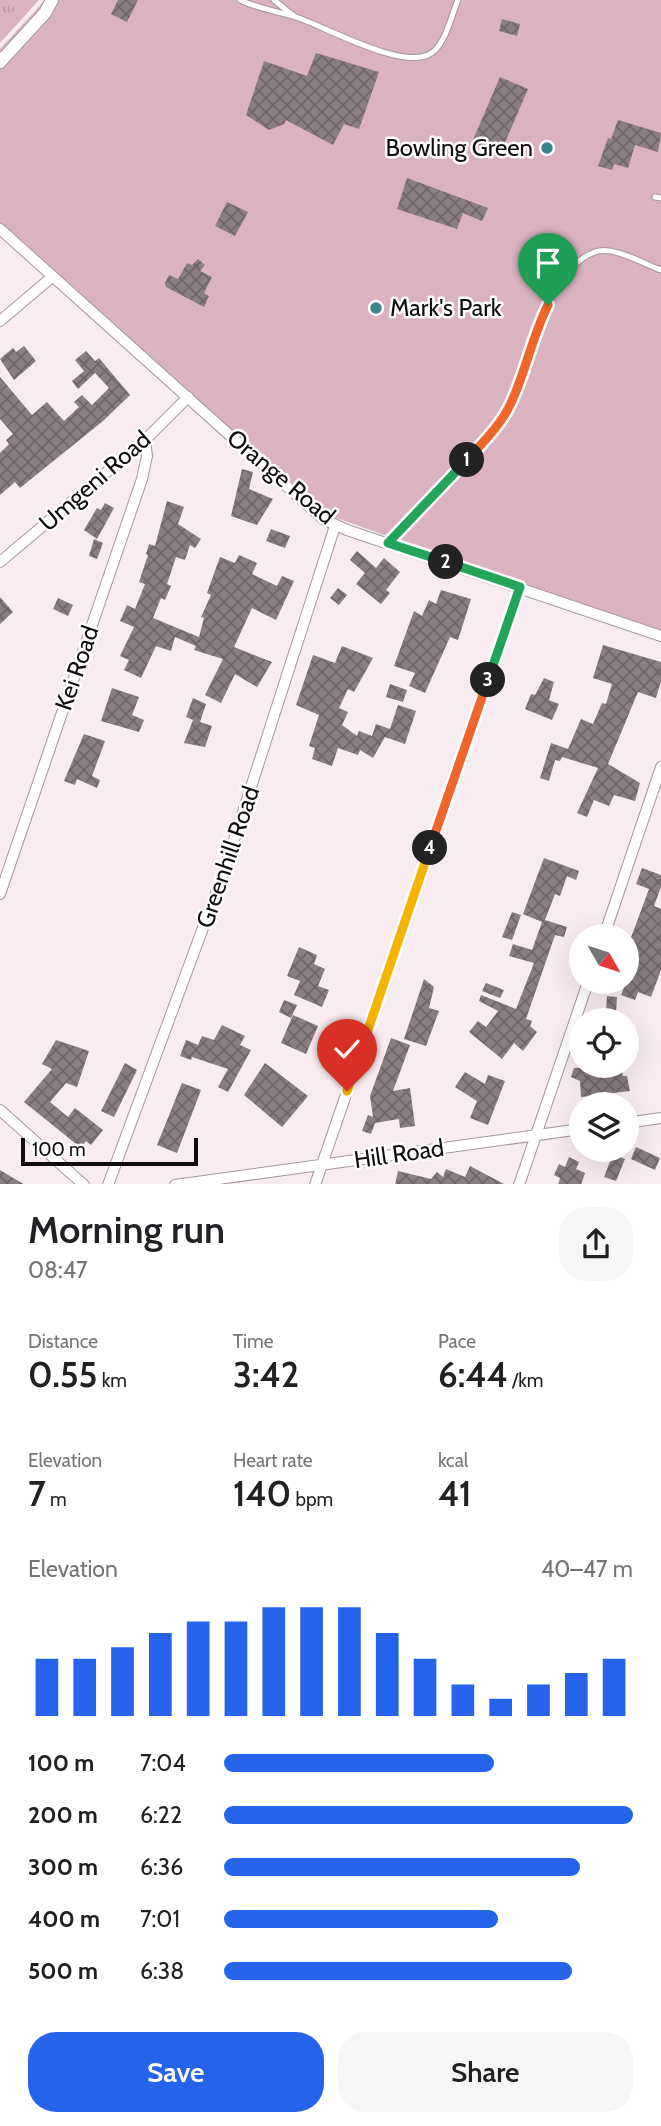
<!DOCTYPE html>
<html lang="en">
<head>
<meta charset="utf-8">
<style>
  body { margin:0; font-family:Cabin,sans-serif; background:#f6f6f6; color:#202124; height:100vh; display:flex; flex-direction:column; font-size:26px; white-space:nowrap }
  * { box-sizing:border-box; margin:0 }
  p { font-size:23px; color:#757577 }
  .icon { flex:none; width:38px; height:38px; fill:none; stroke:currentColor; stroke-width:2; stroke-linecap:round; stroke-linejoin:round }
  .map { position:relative; height:1184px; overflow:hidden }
  .drawer { display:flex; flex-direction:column; background:#fff; flex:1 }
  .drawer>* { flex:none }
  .needle { width:46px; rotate:129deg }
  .fabs { position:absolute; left:569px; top:924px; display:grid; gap:14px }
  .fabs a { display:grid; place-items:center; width:70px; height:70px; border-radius:50%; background:#fff; box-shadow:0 7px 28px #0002; font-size:35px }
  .scale { position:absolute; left:21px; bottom:18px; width:177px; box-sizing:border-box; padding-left:7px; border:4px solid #110d0e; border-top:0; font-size:19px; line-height:24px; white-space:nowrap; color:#110d0e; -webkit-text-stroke:5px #fdfdfd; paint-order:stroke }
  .pin { position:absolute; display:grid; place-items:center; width:60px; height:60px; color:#fff; margin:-72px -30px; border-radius:50% 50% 50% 0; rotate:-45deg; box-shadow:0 0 7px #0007 }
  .pin .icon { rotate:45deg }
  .km { position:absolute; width:35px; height:35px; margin:-18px; border-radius:50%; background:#222; color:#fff; font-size:19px; line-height:35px; text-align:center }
  .round { display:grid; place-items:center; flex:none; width:74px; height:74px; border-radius:28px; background:#f6f6f6 }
  .overview { display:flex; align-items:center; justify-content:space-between; height:119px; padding:0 28px }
  h1 { font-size:38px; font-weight:600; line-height:52px }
  .figures { display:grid; grid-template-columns:repeat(3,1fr); gap:10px; height:119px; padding:7px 28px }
  .figures div { display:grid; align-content:center }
  .figures b { font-size:35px; font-weight:600 }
  .figures small { font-size:19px; font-weight:400 }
  .figures p { font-size:19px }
  .chart { height:196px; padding:14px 28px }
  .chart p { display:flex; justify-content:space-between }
  .chart svg { width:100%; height:126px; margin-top:7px; stroke:#2563eb; stroke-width:6 }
  .cta { display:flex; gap:14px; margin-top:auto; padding:14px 28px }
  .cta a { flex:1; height:80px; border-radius:28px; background:#2563eb; color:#fff; font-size:28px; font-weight:600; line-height:80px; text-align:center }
  .cta a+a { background:#f6f6f6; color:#202124 }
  ul { padding:0 28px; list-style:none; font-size:23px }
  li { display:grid; grid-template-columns:112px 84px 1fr; align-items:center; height:52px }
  li i { height:18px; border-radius:9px; background:#2563eb }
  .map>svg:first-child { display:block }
</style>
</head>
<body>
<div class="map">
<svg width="661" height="1185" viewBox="0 0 661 1185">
  <defs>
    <pattern id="park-tufts" width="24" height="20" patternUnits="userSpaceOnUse" patternTransform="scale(1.75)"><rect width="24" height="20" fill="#dbb2bf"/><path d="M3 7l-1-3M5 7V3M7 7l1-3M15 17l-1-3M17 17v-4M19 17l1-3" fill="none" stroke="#bb98a3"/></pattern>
    <pattern id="building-cross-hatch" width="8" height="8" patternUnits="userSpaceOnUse" patternTransform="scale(1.75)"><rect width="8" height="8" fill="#897e81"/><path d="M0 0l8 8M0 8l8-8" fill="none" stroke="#6f6668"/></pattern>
  </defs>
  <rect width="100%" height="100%" fill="#f9ecf0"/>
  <path fill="#dbb2bf" d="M45,0h616v634l-333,-119 -146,-122 -182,-170v-174z"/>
  <path fill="url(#park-tufts)" d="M0,0h39l-39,43z"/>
  <path fill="url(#building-cross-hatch)" d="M118,0h20l-11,22 -16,-8z
    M502,19l18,5 -3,12 -18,-5z
    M316,53l63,19 -20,57 -15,-5 -11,21 -47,-25 -2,4 -15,6 -23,-15 18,-54 43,15z
    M500,77l28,12 -28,65 -28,-12z
    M618,120l43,13 -3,19 -23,-7 -7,23 -14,-4 -2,6 -14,-4 10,-28 3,1z
    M407,178l81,30 -6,13 -19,-8 -6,16 -60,-20z
    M227,202l21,10 -13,24 -20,-10z
    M198,259l7,6 -5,6 12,6 -8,16 5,3 -5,11 -38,-20 -1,-4 4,-8 9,4 9,-16 5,2z
    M24,346l12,15 -22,19 -14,-21 13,-11 3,4z
    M86,351l9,10 4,-3 31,37 -27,26 -83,67 -5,-6 -15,13v-42l9,-9 -3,-4 7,-6 -13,-15v-42l32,38 15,-13 17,19 15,-14 -5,-5 8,-7 10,10 17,-17 -14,-15 -17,16 -6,-8 12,-10 -9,-11z
    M242,469l11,3 -4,17 24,10 -16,26 -26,-9z
    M167,501l17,6 -6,17 23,15 -6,9 -5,-3 -5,15 -9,-3 -9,27 4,2 -6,14 -4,-2 -8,20 46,19 5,-19 -3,-1 10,-22 -4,-2 13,-36 15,6 4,-8 18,8 -5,11 25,12 5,-10 12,5 -18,39 -24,-12 -18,39 38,15 -15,25 -22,-13 -14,29 -16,-8 18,-36 -29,-9 2,-4 -21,-9 -4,14 -15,-5 -15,32 -17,-8 5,-10 -9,-4 14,-29 -14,-6 7,-16 8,4 10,-25 -6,-2 9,-27 -2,-1 3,-10 6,2z
    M105,503l9,5 -17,31 -13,-9 13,-22 4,2z
    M271,529l19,7 -5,12 -19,-7z
    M94,539l9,4 -6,16 -8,-3z
    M357,551l19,17 8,-10 16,14 -14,18 4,3 -9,11 -25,-20 9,-11 -15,-13z
    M338,588l9,7 -8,10 -9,-7z
    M441,590l30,9 -13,41 -8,-3 -25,56 -16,-7 6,-13 -21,-7 20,-55 8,5 7,-16 7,4z
    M0,597l13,15 -13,12z
    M58,598l15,7 -5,11 -15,-7z
    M603,645l58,17v19l-5,17 -18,-6 -30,72 32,19 -5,18 -21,-6 -5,11 -15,-6 -7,17 -10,-4 21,-45 -36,-11 -2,4 -5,-1 -6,21 -9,-3 11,-35 17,6 13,-30 12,5 9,-21 4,1 6,-20 -19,-6z
    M342,646l31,12 -19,34 -6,-3 -9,19 9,4 -6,13 15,11 2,-5 13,5 4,-12 14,5 8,-24 18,6 -11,33 -20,-7 -12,21 -13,-8 -2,5 -20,-7 -6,18 -20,-7 3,-11 -6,-2 10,-31 -23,-10 17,-50 22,8z
    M544,678l10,4 -5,18 10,4 -7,16 -27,-11 6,-15 4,1z
    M390,684l17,6 -4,12 -17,-5z
    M112,688l27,9 -7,18 12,5 -5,12 -38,-11z
    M193,698l13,6 -6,18 12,4 -7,21 -21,-4 9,-23 5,2 -12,-5z
    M84,734l21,7 -13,35 8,4 -3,8 -20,-9 -2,6 -11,-4z
    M544,858l35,13 -3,9 -9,-4 -7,20 -5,-2 -10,26 22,7 -3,10 -9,-2 -29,84 6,2 -2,5 7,6 -14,19 -9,-8 -12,16 -33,-27 9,-11 8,6 12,-16 -19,-10 2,-6 35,14 18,-46 -25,-7 4,-12 19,6 10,-28 -19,-8z
    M642,868l19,7v12l-7,19 7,3v61l-10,27 -13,-5 -3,8 -14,-5 13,-33 -8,-3v-8l23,-62 -13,-5z
    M512,912l9,3 -9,25 -10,-3z
    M299,947l18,8 -3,9 11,5 -7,17 11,4 -7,17 -28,-12 6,-14 -13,-5z
    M424,979l10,8 -5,21 10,3 -13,35 -22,-7z
    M486,983l18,7 -4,8 -18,-7z
    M607,996l10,1 -1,16 -10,-1z
    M284,1000l13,5 -6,13 -12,-6z
    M293,1015l25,11 -12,28 -25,-11z
    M222,1025l23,11 -5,9 11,5 -23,42 -10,-5 10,-18 -36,-12 -1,3 -11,-4 6,-16 12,5 4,-9 12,4z
    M391,1038l19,7 -17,46 17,-3 5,38 -15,2 -1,-9 -24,4 -4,11 -9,-3 6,-16 5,2 -3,-21z
    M56,1040l33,11 -12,36 -11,-4 -16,19 18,15 7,-9 28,22 -12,15 -5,-4 -5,7 -57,-46 28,-33 -10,-5z
    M125,1063l12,7 -23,47 -13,-6z
    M265,1063l43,33 -26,31 -38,-32z
    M621,1066l2,10h4l3,15 -17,2v10l-21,1 -1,-8 -10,1 -1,-16 -9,-4 3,-9z
    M465,1072l20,12 3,-9 17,6 -17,44 -18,-7 7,-17 -22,-14z
    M182,1083l19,7 -24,63 -20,-8z
    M636,1147l24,11 -5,12 -24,-11z
    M613,1154l12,5 -9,22 -12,-4z
    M569,1157l10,5 -3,7 9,4 -4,12h-23l2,-7 -6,-3 5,-11 6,3z
    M470,1166l36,19h-111l3,-14 33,8 6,-7 6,5 3,-8 19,8z
    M0,1170l25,15h-25z"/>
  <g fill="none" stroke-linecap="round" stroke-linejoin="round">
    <defs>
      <path id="service" d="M240,0c19,9 36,11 56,17 30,10 102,51 132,38 17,-7 23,-39 30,-55
        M274,0l21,17
        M655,197l6,1
        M388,543c34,-36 104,-98 123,-140 19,-43 34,-133 84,-151 18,-7 49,12 66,18"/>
      <path id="minor" d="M0,229l323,290 24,11 314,106
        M0,321l52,-44
        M0,562l145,-122 43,-43
        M0,894l142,-415 5,-23 -2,-16
        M604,936l57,-169
        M0,1110l84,75
        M626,1123l35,-5
        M108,1185l116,-314 111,-345
        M175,1185l406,-56
        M315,1185l205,-598
        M519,1185l69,-203"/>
      <path id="tertiary" d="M0,62l45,-49 7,-13"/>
    </defs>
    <use href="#service" stroke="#a4989c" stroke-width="7"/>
    <use href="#minor" stroke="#a4989c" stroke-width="12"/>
    <use href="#tertiary" stroke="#a4989c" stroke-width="14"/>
    <use href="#service" stroke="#fff" stroke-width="5"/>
    <use href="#minor" stroke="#fff" stroke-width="10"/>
    <use href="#tertiary" stroke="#fff" stroke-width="12"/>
  </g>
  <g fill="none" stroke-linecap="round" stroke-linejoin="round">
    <defs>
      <path id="split-1" d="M467,460c16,-18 34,-35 44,-57 15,-32 21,-66 37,-98"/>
      <path id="split-2" d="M446,562l-58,-19 79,-83"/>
      <path id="split-3" d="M446,562l74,25 -32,93"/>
      <path id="split-4" d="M430,848l58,-168"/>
      <path id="split-5" d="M373,1015l57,-167"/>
      <path id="split-6" d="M347,1091l26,-76"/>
    </defs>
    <use href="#split-1" stroke="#fff" stroke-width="14"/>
    <use href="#split-2" stroke="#fff" stroke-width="14"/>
    <use href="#split-3" stroke="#fff" stroke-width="14"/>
    <use href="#split-4" stroke="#fff" stroke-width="14"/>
    <use href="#split-5" stroke="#fff" stroke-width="14"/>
    <use href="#split-6" stroke="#fff" stroke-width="14"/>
    <use href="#split-1" stroke="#f0652b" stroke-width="9"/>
    <use href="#split-2" stroke="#22a559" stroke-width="9"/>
    <use href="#split-3" stroke="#22a559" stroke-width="9"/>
    <use href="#split-4" stroke="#f0652b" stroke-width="9"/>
    <use href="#split-5" stroke="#f5b400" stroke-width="9"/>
    <use href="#split-6" stroke="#f5b400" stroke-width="9"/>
  </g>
  <g fill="#3b828b" stroke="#fdfdfd" stroke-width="2.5">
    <circle cx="547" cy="148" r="7"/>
    <circle cx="376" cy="308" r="7"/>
  </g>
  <g text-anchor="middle" stroke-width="5" stroke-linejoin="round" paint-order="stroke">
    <g font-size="24" fill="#110d0e" stroke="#fdfdfd" text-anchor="end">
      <text x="533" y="156">Bowling Green</text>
      <text x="390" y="316" text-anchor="start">Mark's Park</text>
    </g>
    <g font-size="24" fill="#110d0e" stroke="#fdfdfd">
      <text transform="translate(281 477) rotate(40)" y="8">Orange Road</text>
      <text transform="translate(95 481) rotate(-41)" y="8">Umgeni Road</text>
      <text transform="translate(77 668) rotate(-71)" y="8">Kei Road</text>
      <text transform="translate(228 857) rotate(-71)" y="8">Greenhill Road</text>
      <text transform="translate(399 1154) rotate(-8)" y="8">Hill Road</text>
    </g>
  </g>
</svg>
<div class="fabs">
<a><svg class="needle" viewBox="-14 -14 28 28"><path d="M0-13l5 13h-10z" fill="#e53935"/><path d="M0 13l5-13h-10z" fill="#757577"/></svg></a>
<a><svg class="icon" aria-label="locate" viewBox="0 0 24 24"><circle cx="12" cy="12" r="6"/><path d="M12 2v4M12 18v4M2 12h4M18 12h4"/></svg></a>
<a><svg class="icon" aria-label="layers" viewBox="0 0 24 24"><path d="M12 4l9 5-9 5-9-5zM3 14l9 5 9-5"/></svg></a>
</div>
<div class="scale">100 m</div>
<div class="pin" style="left:548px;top:305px;background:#1e9e55"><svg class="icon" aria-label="arrive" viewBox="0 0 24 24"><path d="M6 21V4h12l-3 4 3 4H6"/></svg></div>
<div class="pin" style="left:347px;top:1091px;background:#d93025"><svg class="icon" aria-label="check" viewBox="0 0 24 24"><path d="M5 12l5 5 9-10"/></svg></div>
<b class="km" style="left:467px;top:460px">1</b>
<b class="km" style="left:446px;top:562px">2</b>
<b class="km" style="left:488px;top:680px">3</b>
<b class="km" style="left:430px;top:848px">4</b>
</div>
<section class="drawer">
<div class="overview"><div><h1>Morning run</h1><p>08:47</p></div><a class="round"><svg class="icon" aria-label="share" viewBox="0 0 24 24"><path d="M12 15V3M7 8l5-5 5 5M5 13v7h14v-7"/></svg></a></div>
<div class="figures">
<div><p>Distance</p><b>0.55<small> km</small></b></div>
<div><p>Time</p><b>3:42</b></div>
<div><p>Pace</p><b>6:44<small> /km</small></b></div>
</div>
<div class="figures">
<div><p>Elevation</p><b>7<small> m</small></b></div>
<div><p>Heart rate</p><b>140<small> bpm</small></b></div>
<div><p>kcal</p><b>41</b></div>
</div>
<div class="chart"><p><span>Elevation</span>40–47 m</p>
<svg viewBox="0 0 160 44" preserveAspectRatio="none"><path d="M5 44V24M15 44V24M25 44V20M35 44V15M45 44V11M55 44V11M65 44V6M75 44V6M85 44V6M95 44V15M105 44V24M115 44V33M125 44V38M135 44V33M145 44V29M155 44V24"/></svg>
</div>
<ul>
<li><b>100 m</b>7:04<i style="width:66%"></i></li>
<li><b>200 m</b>6:22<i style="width:100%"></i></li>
<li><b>300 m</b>6:36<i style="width:87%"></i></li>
<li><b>400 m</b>7:01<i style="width:67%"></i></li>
<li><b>500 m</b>6:38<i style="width:85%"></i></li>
</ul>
<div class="cta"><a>Save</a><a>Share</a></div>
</section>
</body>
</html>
